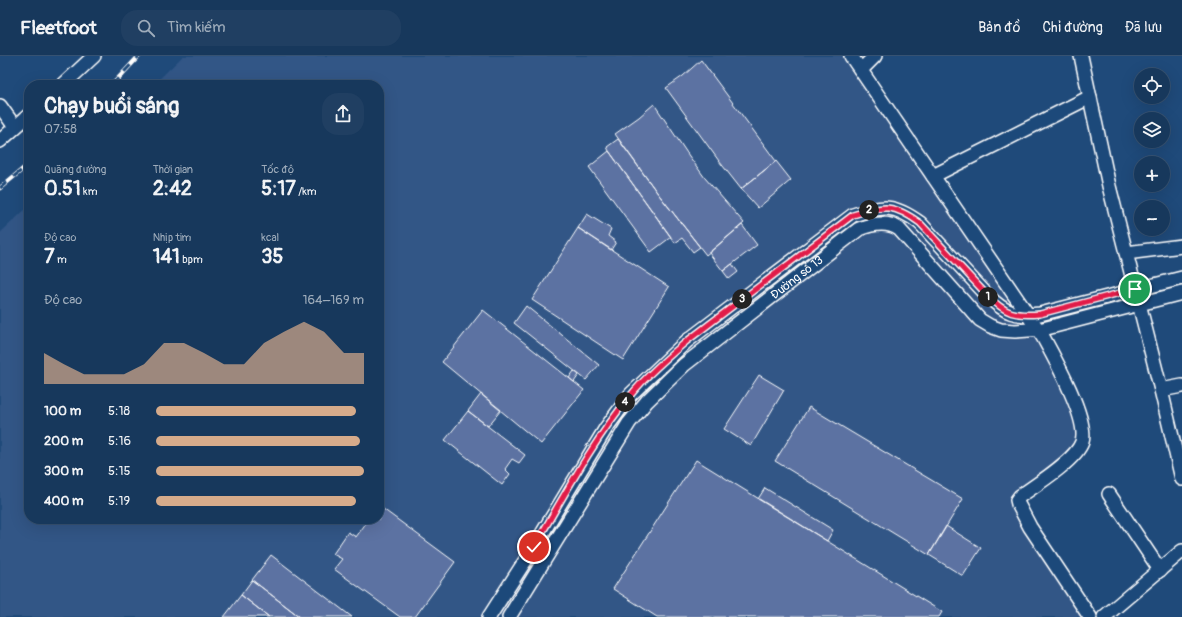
<!DOCTYPE html>
<html lang="vi">
<head>
<meta charset="utf-8">
<style>
  body { margin:0; font-family:Pangolin,sans-serif; background:#203f62; color:#f1f3f6; height:100vh; display:flex; flex-direction:column; font-size:15px; white-space:nowrap }
  * { box-sizing:border-box; margin:0 }
  p { font-size:13px; color:#9eacbb }
  .icon { flex:none; width:22px; height:22px; fill:none; stroke:currentColor; stroke-width:2; stroke-linecap:round; stroke-linejoin:round }
  .map { position:relative; flex:1; overflow:hidden }
  .panel { position:absolute; left:24px; top:24px; width:360px; height:444px; display:flex; flex-direction:column; background:#17385c; border-radius:16px; box-shadow:0 4px 16px #0002,0 0 0 1px #365272 }
  .panel>* { flex:none }
  .fabs { position:absolute; left:1134px; top:12px; display:grid; gap:8px }
  .fabs a { display:grid; place-items:center; width:36px; height:36px; border-radius:50%; background:#17385c; box-shadow:0 4px 16px #0002,0 0 0 1px #365272; font-size:20px }
  .pin { position:absolute; display:grid; place-items:center; width:34px; height:34px; color:#fff; margin:-17px; border:2px solid #fff; border-radius:50%; box-shadow:0 1px 4px #0007 }
  .km { position:absolute; width:20px; height:20px; margin:-10px; border-radius:50%; background:#222; color:#fff; font-size:11px; line-height:20px; text-align:center }
  .round { display:grid; place-items:center; flex:none; width:42px; height:42px; border-radius:16px; background:#203f62 }
  .summary { display:flex; align-items:center; justify-content:space-between; height:68px; padding:0 20px }
  h1 { font-size:22px; font-weight:800; line-height:30px }
  .metrics { display:grid; grid-template-columns:repeat(3,1fr); gap:6px; height:68px; padding:4px 20px }
  .metrics div { display:grid; align-content:center }
  .metrics b { font-size:20px; font-weight:800 }
  .metrics small { font-size:11px; font-weight:400 }
  .metrics p { font-size:11px }
  .chart { height:112px; padding:8px 20px }
  .chart p { display:flex; justify-content:space-between }
  .chart svg { width:100%; height:72px; margin-top:4px; fill:#d6ab8b; opacity:.7 }
  ul { padding:0 20px; list-style:none; font-size:13px }
  li { display:grid; grid-template-columns:64px 48px 1fr; align-items:center; height:30px }
  li i { height:10px; border-radius:5px; background:#d6ab8b }
  header { display:flex; align-items:center; gap:24px; box-sizing:border-box; height:56px; padding:0 20px; background:#17385c; border-bottom:1px solid #365272 }
  header strong { font-size:19px }
  nav { display:flex; gap:22px; margin-inline-start:auto; font-size:14px }
  .search { width:280px; height:36px; background:#203f62; display:flex; align-items:center; gap:10px; box-sizing:border-box; padding:0 14px; border-radius:16px; color:#9eacbb; font-size:15px }
  .map>svg:first-child { display:block }
</style>
</head>
<body>
<header>
<strong>Fleetfoot</strong>
<div class="search"><svg class="icon" aria-label="search" viewBox="0 0 24 24"><circle cx="10" cy="10" r="6"/><path d="M15 15l6 6"/></svg>Tìm kiếm</div>
<nav><a>Bản đồ</a><a>Chỉ đường</a><a>Đã lưu</a></nav>
</header>
<div class="map">
<svg width="1182" height="561" viewBox="0 0 1182 561">
  <rect width="100%" height="100%" fill="#1f4a7a"/>
  <filter id="ink" filterUnits="userSpaceOnUse"><feTurbulence type="fractalNoise" baseFrequency=".025" numOctaves="2"/><feDisplacementMap in="SourceGraphic" scale="8" xChannelSelector="R" yChannelSelector="G"/><feConvolveMatrix kernelMatrix="1 2 1 2 8 2 1 2 1" color-interpolation-filters="sRGB"/></filter>
  <g filter="url(#ink)">
    <path fill="#315686" d="M183,0h663l194,283 35,76 3,26 -10,15 -50,37 68,124h-1086v-384l29,-27v313h350v-434h-226z"/>
    <path fill="#5c72a2" stroke="#fff" d="M701,4l75,101 -35,28 -22,-28 -53,-73 17,-12z
      M654,48l35,52 16,22 39,45 -38,32 -50,-64 -41,-57 24,-17z
      M618,83l38,52 44,56 -7,5 -11,-14 -7,5 -66,-92 -2,-4z
      M609,95l62,86 -20,15 -62,-85z
      M776,105l15,19 -33,28 -17,-19z
      M587,158l24,15 -3,7 8,6 -5,8 -33,-22z
      M742,169l15,20 -34,26 -14,-18z
      M578,172l91,59 -46,73 -91,-60z
      M732,208l6,8 -9,7 -6,-8z
      M526,250l73,59 -13,15 -72,-57z
      M483,254l101,80 -43,54 -99,-82z
      M574,315l5,4 -5,7 -5,-4z
      M759,319l25,15 -33,56 -27,-17z
      M481,338l20,16 -13,16 -20,-15z
      M809,351l154,92 -34,56 -154,-94z
      M468,355l57,44 -6,8 -7,-4 -7,10 5,5 -8,11 -57,-45z
      M696,404l246,152 -3,5h-282l-44,-28z
      M765,432l68,42 -6,11 -69,-42z
      M379,450l76,56 -40,55h-15l-66,-48 8,-10 -9,-5 15,-22 8,5 13,-18h10z
      M946,470l35,22 -18,28 -34,-21z
      M271,499l81,62h-52l-48,-37z
      M252,524l48,37h-31l-28,-22z
      M241,539l28,22h-45z"/>
    <g fill="none" stroke-linecap="round" stroke-linejoin="round">
      <defs>
        <g id="minor">
          <path d="M851,0l192,281c11,20 46,83 39,105 -6,18 -46,43 -62,54l-3,4 1,4 12,23 60,90"/>
          <path d="M1081,0l28,130 52,204 21,89"/>
          <path d="M861,14l14,-14"/>
          <path d="M63,29l31,-29"/>
          <path d="M0,50l15,21"/>
          <path d="M0,85l29,-26"/>
          <path d="M933,120l157,-79"/>
          <path d="M1126,197l56,-7"/>
          <path d="M1161,334l21,-4"/>
          <path d="M1109,438l51,76"/>
          <path d="M489,561l45,-70 72,-119 25,-34 56,-53 166,-126c30,-10 41,-11 67,8l68,73c18,18 27,20 52,18l142,-36"/>
          <path id="s1" d="M509,561l120,-194 18,-22 37,-36 175,-136c13,-5 28,-8 40,0l81,91 10,6 11,4 14,1 28,-2 139,-36"/>
          <path d="M1104,561l78,-66"/>
        </g>
      </defs>
      <use href="#minor" stroke="#fff" stroke-width="16"/>
      <use href="#minor" stroke="#1f4a7a" stroke-width="13"/>
      <defs>
        <path id="rail" d="M112,29l27,-29
          M0,132l29,-24"/>
      </defs>
      <use href="#rail" stroke="#fff" stroke-width="4.5"/>
      <use href="#rail" stroke="#1f4a7a" stroke-width="3" stroke-dasharray="9" stroke-linecap="butt"/>
    </g>
  </g>
  <g fill="none" stroke-linecap="round" stroke-linejoin="round" filter="url(#ink)">
    <defs>
      <path id="route" d="M534,491c30,-51 59,-106 96,-151 16,-20 37,-38 57,-55l166,-126c31,-10 41,-11 67,8l68,73c18,18 27,20 52,18l95,-25"/>
    </defs>
    <use href="#route" stroke="#fff" stroke-width="8"/>
    <use href="#route" stroke="#e11d48" stroke-width="5"/>
  </g>
  <g text-anchor="middle" stroke-width="3" stroke-linejoin="round" paint-order="stroke">
    <g font-size="12" fill="#fff" stroke="#1f4a7a">
      <text dy="4" stroke="none"><textPath href="#s1" startOffset="451">Đường số 13</textPath></text>
    </g>
  </g>
</svg>
<div class="fabs">
<a><svg class="icon" aria-label="locate" viewBox="0 0 24 24"><circle cx="12" cy="12" r="6"/><path d="M12 2v4M12 18v4M2 12h4M18 12h4"/></svg></a>
<a><svg class="icon" aria-label="layers" viewBox="0 0 24 24"><path d="M12 4l9 5-9 5-9-5zM3 14l9 5 9-5"/></svg></a>
<a>+</a>
<a>−</a>
</div>
<div class="pin" style="left:1135px;top:233px;background:#1e9e55"><svg class="icon" aria-label="arrive" viewBox="0 0 24 24"><path d="M6 21V4h12l-3 4 3 4H6"/></svg></div>
<div class="pin" style="left:534px;top:491px;background:#d93025"><svg class="icon" aria-label="check" viewBox="0 0 24 24"><path d="M5 12l5 5 9-10"/></svg></div>
<b class="km" style="left:988px;top:241px">1</b>
<b class="km" style="left:869px;top:154px">2</b>
<b class="km" style="left:742px;top:243px">3</b>
<b class="km" style="left:625px;top:346px">4</b>
<section class="panel">
<div class="summary"><div><h1>Chạy buổi sáng</h1><p>07:58</p></div><a class="round"><svg class="icon" aria-label="share" viewBox="0 0 24 24"><path d="M12 15V3M7 8l5-5 5 5M5 13v7h14v-7"/></svg></a></div>
<div class="metrics">
<div><p>Quãng đường</p><b>0.51<small> km</small></b></div>
<div><p>Thời gian</p><b>2:42</b></div>
<div><p>Tốc độ</p><b>5:17<small> /km</small></b></div>
</div>
<div class="metrics">
<div><p>Độ cao</p><b>7<small> m</small></b></div>
<div><p>Nhịp tim</p><b>141<small> bpm</small></b></div>
<div><p>kcal</p><b>35</b></div>
</div>
<div class="chart"><p><span>Độ cao</span>164–169 m</p>
<svg viewBox="0 0 160 44" preserveAspectRatio="none"><path d="M0 44V25L10 32L20 38L30 38L40 38L50 32L60 19L70 19L80 25L90 32L100 32L110 19L120 12L130 6L140 12L150 25L160 25V44z"/></svg>
</div>
<ul>
<li><b>100 m</b>5:18<i style="width:96%"></i></li>
<li><b>200 m</b>5:16<i style="width:98%"></i></li>
<li><b>300 m</b>5:15<i style="width:100%"></i></li>
<li><b>400 m</b>5:19<i style="width:96%"></i></li>
</ul>
</section>
</div>
</body>
</html>
